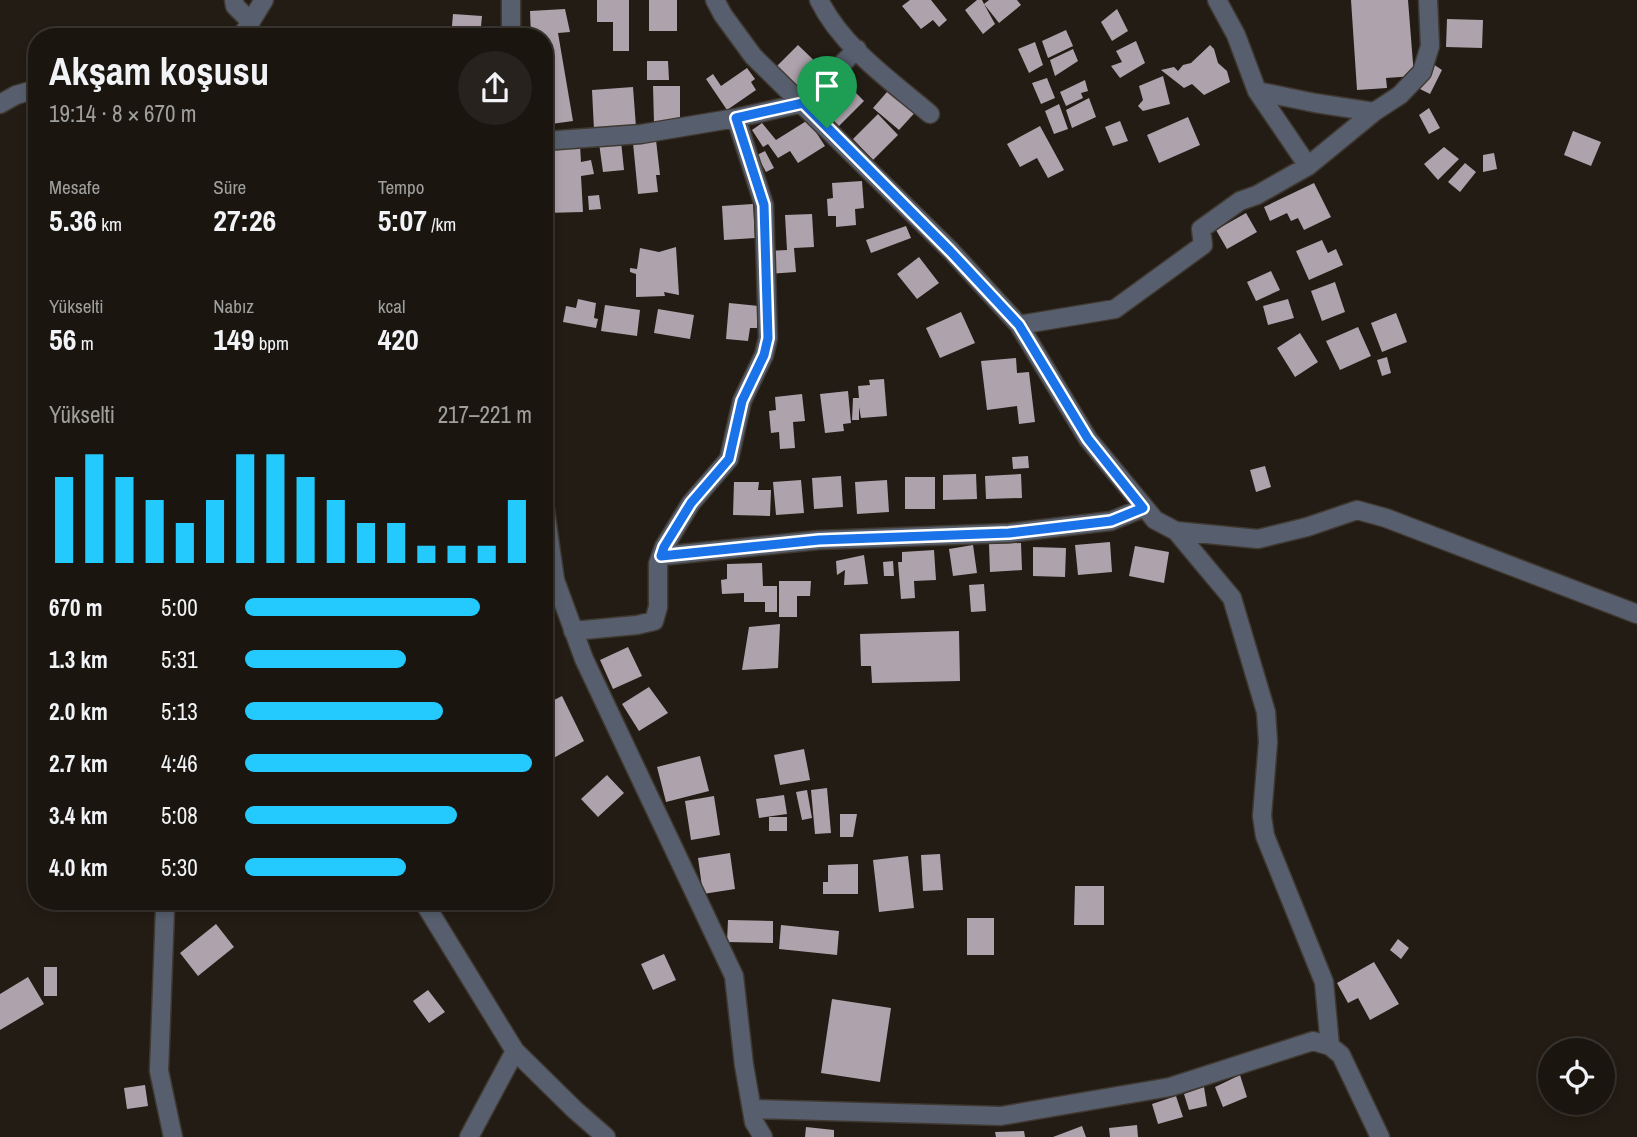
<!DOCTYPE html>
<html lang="tr">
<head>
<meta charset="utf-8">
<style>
  body { margin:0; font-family:"Archivo Narrow",sans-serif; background:#27221d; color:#f1f3f6; height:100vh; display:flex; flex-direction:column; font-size:26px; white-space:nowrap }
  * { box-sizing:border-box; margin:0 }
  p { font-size:23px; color:#9f9f9e }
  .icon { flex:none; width:38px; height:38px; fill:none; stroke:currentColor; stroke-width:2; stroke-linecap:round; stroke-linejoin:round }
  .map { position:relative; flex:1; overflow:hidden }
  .drawer { position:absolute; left:28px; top:28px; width:525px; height:882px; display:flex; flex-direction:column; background:#1a150f; border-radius:28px; box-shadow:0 4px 10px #0003,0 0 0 2px #38342f }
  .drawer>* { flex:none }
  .tools { position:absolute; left:1538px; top:1038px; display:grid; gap:14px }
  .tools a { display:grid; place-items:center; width:77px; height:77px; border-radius:50%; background:#1a150f; box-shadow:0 4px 10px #0003,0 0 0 2px #38342f; font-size:35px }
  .pin { position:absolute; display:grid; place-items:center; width:60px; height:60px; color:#fff; margin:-72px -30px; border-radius:50% 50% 50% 0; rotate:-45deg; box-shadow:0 0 7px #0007 }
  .pin .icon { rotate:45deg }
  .round { display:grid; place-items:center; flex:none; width:74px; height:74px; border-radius:37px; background:#27221d }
  .overview { display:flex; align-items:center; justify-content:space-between; height:119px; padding:0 21px }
  h1 { font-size:38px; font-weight:800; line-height:52px }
  .metrics { display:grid; grid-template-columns:repeat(3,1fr); gap:10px; height:119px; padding:7px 21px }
  .metrics div { display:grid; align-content:center }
  .metrics b { font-size:30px; font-weight:800 }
  .metrics small { font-size:19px; font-weight:400 }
  .metrics p { font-size:19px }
  .chart { height:196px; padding:14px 21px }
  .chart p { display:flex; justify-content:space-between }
  .chart svg { width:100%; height:126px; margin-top:7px; stroke:#24c9fe; stroke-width:6 }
  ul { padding:0 21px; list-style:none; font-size:23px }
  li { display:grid; grid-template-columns:112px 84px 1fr; align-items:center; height:52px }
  li i { height:18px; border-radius:9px; background:#24c9fe }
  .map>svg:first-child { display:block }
</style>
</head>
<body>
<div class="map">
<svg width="1637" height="1137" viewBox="0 0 1637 1137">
  <rect width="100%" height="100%" fill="#231c14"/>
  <path fill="#aea3ac" d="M597,0h32v51h-16v-29h-16z
    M649,0h28v31h-28z
    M910,0h21l16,20 -8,7 -6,-7 -12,9 -19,-23z
    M977,0h5l2,4 5,-4h28l4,5 -22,18 -15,-19 11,20 -12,10 -18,-24z
    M1351,0h57l6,76 -28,2 1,10 -30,2z
    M565,9l5,23 -12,1 15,88 -29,4v-88h-13l-1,-26z
    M1117,9l11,22 -16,10 -11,-19z
    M453,14l29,2 -2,21h-29z
    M1447,19l36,1 -1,28 -36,-1z
    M1066,30l7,16 -25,12 -6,-17z
    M1136,41l9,22 -25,15 -9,-12 11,-4 -6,-11z
    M1035,42l8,23 -14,8 -11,-24z
    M798,45l26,25 -25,25 -26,-25z
    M1210,45l4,4 4,14 9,8 3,11 -26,13 -12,-11 -8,4 -23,-18 13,-3 4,4 5,-6 8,-2z
    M1073,49l5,12 -23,15 -5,-16z
    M647,61h21l1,19h-22z
    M1433,64l9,6 -12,24 -14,-7z
    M747,68l8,11 -4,3 5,8 -29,20 -21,-31 7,-5 8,12z
    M839,76l25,25 -25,25 -25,-25z
    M1163,76l7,28 -27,7 -5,-5 5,-6 -4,-14z
    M1047,78l8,20 -14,6 -9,-21z
    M1085,80l3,11 -7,2 2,5 -17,8 -6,-14z
    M894,84l26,23 -21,23 -26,-22z
    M653,86h27v37h-26z
    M633,87l3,40 -42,3 -2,-40z
    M1089,98l7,19 -24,11 -6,-18z
    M1059,104l9,25 -14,5 -9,-23z
    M1429,108l11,20 -11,6 -10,-19z
    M878,114l20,21 -25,25 -20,-21z
    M1188,117l12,28 -41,18 -12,-28z
    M808,120l17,26 -27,17 -8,-12 -12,7 -10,-14 -5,3 -11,-17 10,-7 14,17z
    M1120,121l8,20 -15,5 -8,-19z
    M1040,126l24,44 -16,8 -11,-20 -17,9 -13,-23z
    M1573,131l28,11 -10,24 -27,-11z
    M656,140l4,35h-4l2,17 -20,2 -5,-51z
    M621,141l3,29 -21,2 -4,-29z
    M580,145l1,17 10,-2 3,14 -13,2 2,36 -39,1v-66z
    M1444,147l15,12 -21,21 -14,-16z
    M765,151l9,17 -8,4 -9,-17z
    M1494,153l3,16 -14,3v-17z
    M1465,163l11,9 -16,20 -12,-10z
    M862,181l2,27 -9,1 1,16 -20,2v-11h-8l-1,-17 6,-1 -1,-15z
    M1314,183l17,34 -27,13 -6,-12 -7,3 -4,-8 -17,8 -6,-14z
    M599,195l2,14 -12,1 -1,-14z
    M753,204l2,34 -31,2 -2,-34z
    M1246,213l11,19 -30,17 -11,-19z
    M812,214l2,33 -20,1 2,24 -28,2 -1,-23 20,-1 -2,-35z
    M906,226l5,12 -40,15 -5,-13z
    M1322,240l6,13 8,-4 7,16 -34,15 -13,-29z
    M676,247l3,48 -15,-3 1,4 -29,1v-23l-6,-2v-4l7,1 3,-21 19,4z
    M919,257l20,26 -22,16 -20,-25z
    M1271,271l9,19 -24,11 -9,-19z
    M1335,282l10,30 -23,9 -11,-30z
    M578,299l18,4 -2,15 4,1 -2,9 -33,-6 3,-16 10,2z
    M1288,299l6,19 -26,7 -5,-19z
    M729,303l30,3 -2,22h-7l-2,13 -22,-2z
    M605,305l35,5 -3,26 -36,-5z
    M658,309l36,6 -4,24 -36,-6z
    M961,312l14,31 -35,15 -14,-30z
    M1396,313l11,29 -25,10 -11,-29z
    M1358,327l13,29 -31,14 -14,-29z
    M1300,333l18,29 -23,15 -18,-29z
    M1387,357l4,16 -9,3 -5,-16z
    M1016,358l1,15 12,-1 6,50 -16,2 -2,-18 -30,4 -6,-49z
    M884,379l3,37 -26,2 -2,-11v13h-7l1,-22h6l-1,-12 12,-1 -1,-5z
    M848,391l3,32 -8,1 1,7 -19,2 -5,-39z
    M802,394l3,27 -12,1 2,26 -15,1 -1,-17 -8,1 -2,-22 7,-1 -1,-13z
    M1028,456l1,12 -16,1 -1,-12z
    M1265,466l6,21 -15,5 -6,-22z
    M976,474l1,25 -34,1v-25z
    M1021,474l1,24 -36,1 -1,-23z
    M841,476l2,31 -29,2 -2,-31z
    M905,477h30v32h-30z
    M801,480l3,33 -28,2 -3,-33z
    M887,480l2,32 -32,2 -2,-32z
    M734,482h25l-1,8h13l-1,26 -37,-1z
    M1110,542l2,30 -34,3 -3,-30z
    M1021,543l1,27 -32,2 -1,-28z
    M973,545l4,28 -24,3 -4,-27z
    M1135,546l34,6 -5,31 -35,-7z
    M1033,547l33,1 -1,29 -32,-1z
    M934,550l2,30 -22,1 1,17 -14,1 -3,-37h4v-10z
    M864,555l4,29 -24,1 1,-15 -8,5 -1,-14z
    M893,561l1,15h-10l-1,-14z
    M762,563l1,23h14v26h-12v-10h-21v-9l-22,1 -1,-14 6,-1v-15z
    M779,581h32l-1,15h-13v21h-18z
    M984,584l2,27 -15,1 -2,-27z
    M780,624l-2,44 -36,2 7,-43z
    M959,631l1,50 -88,2 -1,-17h-10l-1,-32z
    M628,647l14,29 -29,13 -13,-29z
    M649,687l19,26 -29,18 -17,-27z
    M562,696l22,45 -34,19 -6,-11v-44z
    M804,749l6,31 -30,5 -6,-30z
    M700,756l9,35 -43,11 -9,-35z
    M607,775l17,18 -26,24 -17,-18z
    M827,788l4,45 -16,1 -4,-44z
    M807,790l5,28 -10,2 -6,-28z
    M784,795l3,19 -28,4 -3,-19z
    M714,796l6,39 -29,5 -6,-39z
    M840,814h17l-4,23h-13z
    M769,817h18v14h-18z
    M730,853l5,36 -32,5 -5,-36z
    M940,854l3,36 -20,1 -2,-36z
    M908,856l6,52 -35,4 -6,-52z
    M858,864v30h-35v-12h5v-17z
    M1075,886h29v39h-30z
    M967,918h27v37h-27z
    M728,920l45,1v22l-46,-1z
    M216,924l18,23 -36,29 -18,-23z
    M781,925l58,6 -2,24 -58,-6z
    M1398,939l11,9 -8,11 -11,-9z
    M664,954l12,26 -23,10 -12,-26z
    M1374,962l25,42 -29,16 -12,-22 -10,5 -11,-20z
    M44,967h13v29h-13z
    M28,977l16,27 -44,26v-36z
    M428,990l17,22 -16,11 -16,-22z
    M832,999l59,9 -11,74 -59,-9z
    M1240,1075l7,22 -24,10 -8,-20z
    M145,1085l3,21 -21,3 -3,-21z
    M1204,1087l3,19 -18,4 -5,-16z
    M1176,1096l7,21 -25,7 -6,-20z
    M1137,1125l1,12h-28l-1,-9z
    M1082,1126l4,11h-33z
    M806,1127l28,3v7h-29z
    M1024,1131l1,6h-29l-1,-5z"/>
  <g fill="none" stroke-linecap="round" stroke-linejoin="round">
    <defs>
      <path id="minor" d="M234,0l1,6 16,16
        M511,0v37
        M715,0l8,15 30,41 198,195 68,74 69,114 67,81 21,11 82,8 49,-12 50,-17 29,8 251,96
        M819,0c23,47 72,81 111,114
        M1217,0l19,35 21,56 51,75
        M241,37l23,-37
        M1257,91l58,12 59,9
        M0,104l16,-9 21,-6
        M544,141l97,-7 95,-16 67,-15 54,-54
        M1019,325l96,-16 88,-64 -2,-16 39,-28 17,-6 51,-29 66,-54 26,-17 22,-23 8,-26 -2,-46
        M544,503l11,77 29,79 150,317 10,89 10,57 9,15
        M1176,531l56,67 34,114 2,30 -6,74 3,20 59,146 6,64
        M661,556l158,-16 190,-7 102,-12 32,-13
        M573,631l64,-6 17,-4 4,-14v-43l6,-17 27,-44 38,-44 13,-58 22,-46 4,-17 -4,-133 -28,-87
        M168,901l-3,8 -6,162 14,66
        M423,901l92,150 60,59 31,27
        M752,1109l249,7 169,-29 143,-46 17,5 11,9 39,82
        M469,1137l46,-86"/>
    </defs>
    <use href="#minor" stroke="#403932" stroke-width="21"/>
    <use href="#minor" stroke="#575f6e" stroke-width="18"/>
  </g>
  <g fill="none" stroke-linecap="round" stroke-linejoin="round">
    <defs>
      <path id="route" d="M803,103l147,148 69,74 69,114 55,69 -32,13 -102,12 -190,7 -158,16 3,-9 27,-44 38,-44 13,-58 22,-46 4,-17 -4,-133 -28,-87z"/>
    </defs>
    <use href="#route" stroke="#fff" stroke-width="14"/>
    <use href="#route" stroke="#1a73e8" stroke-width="9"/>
  </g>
</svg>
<div class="tools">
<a><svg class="icon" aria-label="locate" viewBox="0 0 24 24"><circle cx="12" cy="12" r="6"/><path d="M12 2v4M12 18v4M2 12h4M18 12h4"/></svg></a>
</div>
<div class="pin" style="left:827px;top:128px;background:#1e9e55"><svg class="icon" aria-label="arrive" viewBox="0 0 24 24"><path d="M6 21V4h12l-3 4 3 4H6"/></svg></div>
<section class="drawer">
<div class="overview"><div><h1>Akşam koşusu</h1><p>19:14 · 8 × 670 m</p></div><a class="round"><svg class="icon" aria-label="share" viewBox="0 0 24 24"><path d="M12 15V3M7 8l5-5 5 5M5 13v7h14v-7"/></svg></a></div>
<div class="metrics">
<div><p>Mesafe</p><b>5.36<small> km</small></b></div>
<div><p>Süre</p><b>27:26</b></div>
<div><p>Tempo</p><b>5:07<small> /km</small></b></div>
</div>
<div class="metrics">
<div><p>Yükselti</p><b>56<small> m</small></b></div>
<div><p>Nabız</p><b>149<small> bpm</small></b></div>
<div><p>kcal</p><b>420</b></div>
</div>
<div class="chart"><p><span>Yükselti</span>217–221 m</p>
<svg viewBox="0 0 160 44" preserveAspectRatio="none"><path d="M5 44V14M15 44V6M25 44V14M35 44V22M45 44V30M55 44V22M65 44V6M75 44V6M85 44V14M95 44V22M105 44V30M115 44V30M125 44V38M135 44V38M145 44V38M155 44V22"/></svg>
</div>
<ul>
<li><b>670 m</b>5:00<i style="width:82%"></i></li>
<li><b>1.3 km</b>5:31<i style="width:56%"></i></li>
<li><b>2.0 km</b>5:13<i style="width:69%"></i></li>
<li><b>2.7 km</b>4:46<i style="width:100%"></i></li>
<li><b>3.4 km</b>5:08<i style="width:74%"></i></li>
<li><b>4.0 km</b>5:30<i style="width:56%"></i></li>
</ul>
</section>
</div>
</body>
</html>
